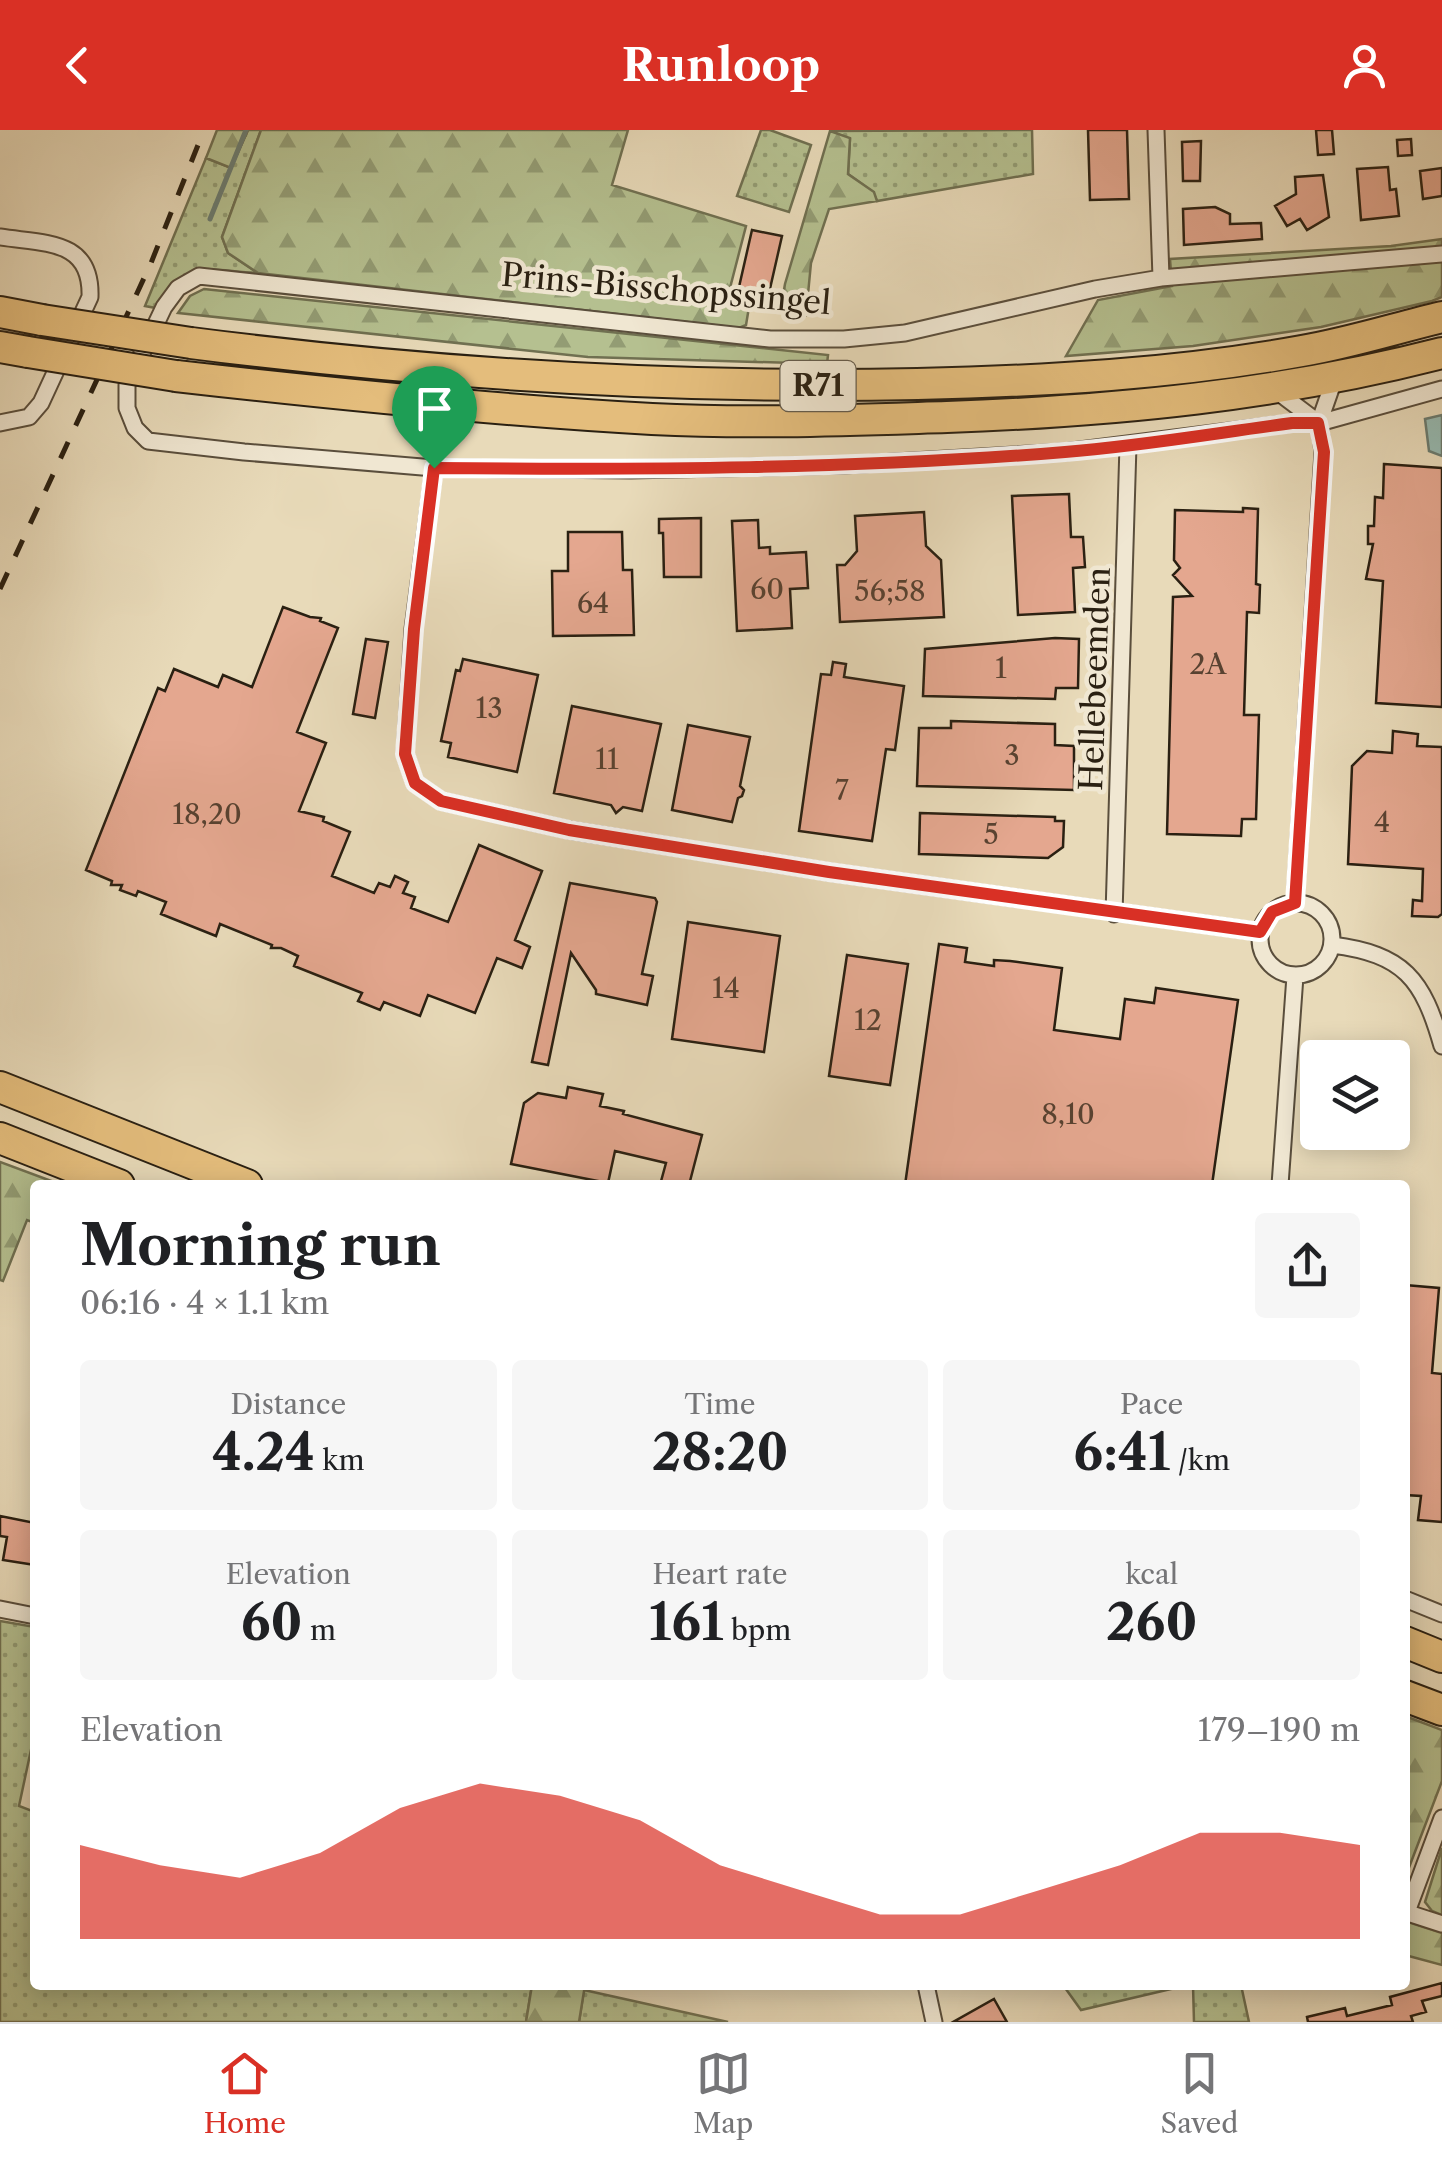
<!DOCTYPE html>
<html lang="en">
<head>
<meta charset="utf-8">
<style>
  body { margin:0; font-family:"Libre Caslon Text",serif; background:#f6f6f6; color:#202124; height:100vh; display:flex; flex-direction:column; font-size:38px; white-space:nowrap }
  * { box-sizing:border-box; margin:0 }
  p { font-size:32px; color:#757577 }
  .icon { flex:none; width:55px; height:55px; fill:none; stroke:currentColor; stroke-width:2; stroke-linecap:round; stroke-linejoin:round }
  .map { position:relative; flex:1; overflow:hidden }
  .side { position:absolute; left:30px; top:1050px; width:1380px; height:810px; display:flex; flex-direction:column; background:#fff; border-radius:10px; box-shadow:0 5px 25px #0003 }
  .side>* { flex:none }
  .fabs { position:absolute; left:1300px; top:910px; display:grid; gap:20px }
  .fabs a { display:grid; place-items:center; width:110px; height:110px; border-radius:10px; background:#fff; box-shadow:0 5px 25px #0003; font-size:50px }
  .pin { position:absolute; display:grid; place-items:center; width:85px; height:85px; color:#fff; margin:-102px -42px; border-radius:50% 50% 50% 0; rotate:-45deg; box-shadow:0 0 10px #0007 }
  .pin .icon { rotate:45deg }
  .round { display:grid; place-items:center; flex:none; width:105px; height:105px; border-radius:10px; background:#f6f6f6 }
  .head { display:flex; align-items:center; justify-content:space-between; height:170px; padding:0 50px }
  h1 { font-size:55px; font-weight:700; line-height:75px }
  .stats { display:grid; grid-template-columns:repeat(3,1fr); gap:15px; height:170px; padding:10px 50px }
  .stats div { display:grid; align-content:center; border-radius:10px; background:#f6f6f6; text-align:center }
  .stats b { font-size:50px; font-weight:700 }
  .stats small { font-size:28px; font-weight:400 }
  .stats p { font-size:28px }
  .chart { height:280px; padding:20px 50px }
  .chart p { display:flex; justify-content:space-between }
  .chart svg { width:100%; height:180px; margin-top:10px; fill:#d93025; opacity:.7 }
  header { display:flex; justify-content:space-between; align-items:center; height:130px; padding:0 50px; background:#d93025; color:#fff; font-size:45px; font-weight:700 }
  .menu { display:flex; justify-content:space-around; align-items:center; height:140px; border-top:2px solid #e0e0e0; background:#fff; font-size:28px; color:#757577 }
  .menu a { display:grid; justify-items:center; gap:5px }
  .menu .on { color:#d93025 }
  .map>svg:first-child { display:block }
</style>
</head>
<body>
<header><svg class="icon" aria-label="back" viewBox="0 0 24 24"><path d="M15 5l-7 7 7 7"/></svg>Runloop<svg class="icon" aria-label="person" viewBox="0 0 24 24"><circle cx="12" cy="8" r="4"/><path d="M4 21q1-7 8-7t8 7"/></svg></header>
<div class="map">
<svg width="1442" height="1892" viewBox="0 0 1442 1892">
  <defs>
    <pattern id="grass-dots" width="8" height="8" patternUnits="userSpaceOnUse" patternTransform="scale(2.5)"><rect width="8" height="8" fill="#b5c090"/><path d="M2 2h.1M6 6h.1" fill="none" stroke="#939c74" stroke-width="1.8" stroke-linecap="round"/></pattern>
    <pattern id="forest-firs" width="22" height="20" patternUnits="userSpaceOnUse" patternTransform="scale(2.5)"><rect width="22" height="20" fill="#b5c090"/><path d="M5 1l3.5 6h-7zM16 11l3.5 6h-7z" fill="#939c74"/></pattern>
  </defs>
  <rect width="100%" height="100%" fill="#e8dab9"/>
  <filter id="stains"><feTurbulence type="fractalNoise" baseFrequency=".002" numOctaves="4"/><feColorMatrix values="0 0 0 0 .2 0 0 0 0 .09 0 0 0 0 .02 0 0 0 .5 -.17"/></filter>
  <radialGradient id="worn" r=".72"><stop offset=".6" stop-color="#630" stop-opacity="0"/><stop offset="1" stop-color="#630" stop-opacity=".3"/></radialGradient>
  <path fill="url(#grass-dots)" stroke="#707051" stroke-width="2.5" d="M248,0h13l-39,107 6,16 30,20c-50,-2 -72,-17 -102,35l-11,-2 61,-148 25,10z
    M761,0h9l41,15 -22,67 -52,-16z
    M1032,0l1,44 -156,27 -4,-9 -25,-18 2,-35 -20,-8z
    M0,1491l35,6v104l-16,75 16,6v173h497l-6,37h-526z
    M1063,1855h125l-107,25z
    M1193,1855h48l8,37h-55z
    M584,1860l144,32h-149z"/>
  <path fill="url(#forest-firs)" stroke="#707051" stroke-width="2.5" d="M217,0h31l-17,38 -25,-10z
    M261,0h367l-16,55 134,41 -16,62 21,7 -5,30 -7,3 -481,-55 -30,-20 -6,-16z
    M830,1l20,7 -2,36 26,18 3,9 -48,8 -18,54 -5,52 -25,-8 4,-23z
    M1442,109v58l-10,4 -111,26 -128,19 -127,10 32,-56 74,-14 -2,-27 221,-13z
    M204,159l624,66 -1,9 -239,-7 -410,-44 12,-17z
    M0,1032l62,23h-27v38l-8,-3 -24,61 -3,-1z
    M1405,1586l37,14v51l-37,97z
    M1442,1718v67l-10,-4 -7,-9z
    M1405,1791l37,12v32l-37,-10z
    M532,1855h53l-6,37h-53z"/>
  <path fill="#97bab1" stroke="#6b7c71" stroke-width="2.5" d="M1442,285v41l-13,-5 -4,-32z"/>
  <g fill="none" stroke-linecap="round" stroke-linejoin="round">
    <path stroke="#6b7c71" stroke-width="5" d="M210,89l36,-89"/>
  </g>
  <path fill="#e4a78f" stroke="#2a2012" stroke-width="2.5" d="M1088,0h39l2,69 -39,1z
    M1316,0h16l2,24 -16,1z
    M1411,9l1,16 -14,1 -1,-16z
    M1201,11l-1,40h-17l-1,-39z
    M1388,37l2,23 6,-1 3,27 -38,4 -4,-51z
    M1442,38v28l-19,3 -3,-28z
    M1323,45l6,42 -22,13 -7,-11 -13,7 -12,-20 21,-12 -1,-17z
    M1215,77l15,7v10l31,-1 1,16 -78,6 -1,-36z
    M752,100l30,6 -13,57 -30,-6z
    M1384,334l58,4v239l-66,-4 7,-122 -17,-2 7,-35h-5v-18h6l1,-29 8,1z
    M1069,364l2,43h12l2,30 -12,1 2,44 -57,3 -6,-119z
    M1243,378l15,1 -2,75 4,1 -1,28 -12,-1 -3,103h15l-3,104h-14l-1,17 -74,-2 6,-237 19,-1 -19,-21 7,-7 -6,-8 1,-50 68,2z
    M924,382l2,34 15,14 3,57 -104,5 -3,-57h8l12,-14 -2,-35z
    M701,388v59h-37l-1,-44h-4v-14z
    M758,390l1,28 11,-1v7l36,-2 2,36 -18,1 2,39 -55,3 -5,-110z
    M568,402h54l1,38h9l2,65 -81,1 -1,-65h16z
    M283,477l27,10 11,1 -1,3 18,7 -41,104 29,11 -27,68 25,6 -1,4 27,11 -18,44 42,17 5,-10 11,4 5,-11 13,6 -5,11 12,4 -4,11 37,14 31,-77 63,26 -27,69 15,7 -8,21 -25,-10 -22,55 -47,-18 -8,21 -36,-14 -4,8 -22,-9 4,-8 -68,-27 4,-10 -17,-8h-10l1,-3 -52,-21 -4,12 -55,-22 5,-12 -28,-11 -2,5 -16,-6 2,-5h-11l1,-4 -26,-11 72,-182 7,3 9,-22 44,18 5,-12 29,12z
    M1055,508l24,1 -1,49h-22l-1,11 -132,-3 2,-47z
    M366,509l22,3 -13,76 -22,-4z
    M463,529l75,16 -21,97 -69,-15 3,-14 -10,-2 15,-71 4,1z
    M833,532l13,2 -2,13 60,9 -9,64 -9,-1 -14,92 -73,-10 22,-157 10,1z
    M572,576l89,18 -19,87 -19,-4 -7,6 -5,-8 -57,-12z
    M951,591l104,3v21l19,1v44l-157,-4 2,-58h32z
    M688,595l62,12 -10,49 4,4 -2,6 -4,2 -6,24 -60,-12z
    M1393,601l25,3 -1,12 25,1v167l-4,3 -26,-1 1,-16 9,1 1,-32 -75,-5 4,-98 15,-15 25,2z
    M920,683l135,4v4h9l-1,26 -15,11 -129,-4z
    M570,753l85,15 2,4 -15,72 11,2 -6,29 -51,-11v-4l-25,-37 -23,112 -16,-3z
    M688,792l92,14 -16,116 -92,-13z
    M939,814l28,4 -2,14 29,4v-6l16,1 52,7 -8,62 66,9 5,-40 29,4 2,-15 82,12 -26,185h-307z
    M847,825l61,9 -18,121 -61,-9z
    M568,957l35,7 -3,12 24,5 -1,3 79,21 -13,50h-29l6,-22 -51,-12 -7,32 -97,-19 13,-61 14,-10 28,5z
    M1405,1155l34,3 -7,85 10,1v148l-24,-2 3,-24 -16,-1z
    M0,1386l35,7v42l-32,-5 4,-23 -7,-1z
    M1442,1853v13l-20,5 4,11 -15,4 2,6h-105l-1,-5 38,-9 2,8 45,-11 -2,-8z
    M994,1869l13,23h-54z"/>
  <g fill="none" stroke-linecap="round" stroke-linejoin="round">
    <defs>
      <path id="street" d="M1156,0l5,148
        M0,107c45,7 92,2 90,60l-49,106 -12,14 -29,6
        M1442,124l-281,24 -66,11 -190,44 -61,6h-74l-571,-63 -21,12 -14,19 -37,78v23l8,20 13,13 96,11 190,16 197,2 213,-5 220,-13 228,-29h27l123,-34
        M1274,259l45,34
        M434,338l-21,161 -8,125 10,29 26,18 128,29 260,42 431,60
        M1295,773l28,-451 -4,-29 15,-43
        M1260 809a36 36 0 1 1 72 0a36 36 0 1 1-72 0Z
        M1114,784l14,-469
        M1332,815c72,9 91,34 110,101
        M1280,1055l15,-209
        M1405,1469l37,15
        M0,1479l35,7
        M1405,1782l37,12
        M1407,1782l35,-94
        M926,1855l8,37"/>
      <path id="highway" d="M0,182l42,8
        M191,213c241,31 483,46 726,41 129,-3 258,-10 385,-33 47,-8 94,-23 140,-34
        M0,217l28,5
        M176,246c158,18 316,34 476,43 98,5 197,1 295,-2 168,-6 332,-22 495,-64
        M0,957l247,98
        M0,1008l119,47
        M1405,1512l37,15
        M1405,1566l37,14"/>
    </defs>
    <use href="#street" stroke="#5a4e3c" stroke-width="19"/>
    <use href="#highway" stroke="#2a2012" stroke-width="34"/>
    <use href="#street" stroke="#f0e7d2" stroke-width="15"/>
    <use href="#highway" stroke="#e4bd7c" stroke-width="30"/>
    <path stroke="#2a2012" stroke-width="5" stroke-dasharray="18 18" stroke-linecap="butt" d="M0,459l151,-326 53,-133"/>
    <defs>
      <path id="highway-bridge" d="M42,190l149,23
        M28,222l148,24"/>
    </defs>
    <use href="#highway-bridge" stroke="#2a2012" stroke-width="34" stroke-linecap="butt"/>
    <use href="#highway-bridge" stroke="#e4bd7c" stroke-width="30"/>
  </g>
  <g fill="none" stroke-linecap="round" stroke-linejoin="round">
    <defs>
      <path id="route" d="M1292,293h26l6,29 -29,451 -23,9 -12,20 -431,-60 -260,-42 -128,-29 -26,-18 -10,-29 9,-125 20,-161c211,2 421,1 631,-16 76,-6 151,-19 227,-29z"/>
    </defs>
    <use href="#route" stroke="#fff" stroke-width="20"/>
    <use href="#route" stroke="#d93025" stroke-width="12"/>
  </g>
  <g text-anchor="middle" stroke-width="9" stroke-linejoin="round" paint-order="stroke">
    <g font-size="28" fill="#584231">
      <text x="767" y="469">60</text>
      <text x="890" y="471">56;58</text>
      <text x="593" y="483">64</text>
      <text x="1208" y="544">2A</text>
      <text x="1001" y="548">1</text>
      <text x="489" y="588">13</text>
      <text x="1012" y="635">3</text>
      <text x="607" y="639">11</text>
      <text x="842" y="670">7</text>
      <text x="207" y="694">18,20</text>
      <text x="1382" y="702">4</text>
      <text x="991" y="714">5</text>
      <text x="726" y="868">14</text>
      <text x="868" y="900">12</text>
      <text x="1068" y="994">8,10</text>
    </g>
    <rect fill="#f0e7d2" stroke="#655c4c" stroke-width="2.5" x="780.5" y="231" width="75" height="50" rx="8"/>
    <g font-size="30" font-weight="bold" fill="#2a2012">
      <text x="818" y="266">R71</text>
    </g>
    <g font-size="32" fill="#2a2012" stroke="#f0e7d2">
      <text transform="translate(666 159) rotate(5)" y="11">Prins-Bisschopssingel</text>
      <text transform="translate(1095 549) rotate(-88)" y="11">Hellebeemden</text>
    </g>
  </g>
  <rect width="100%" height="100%" filter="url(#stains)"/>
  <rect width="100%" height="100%" fill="url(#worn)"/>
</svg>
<div class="fabs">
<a><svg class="icon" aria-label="layers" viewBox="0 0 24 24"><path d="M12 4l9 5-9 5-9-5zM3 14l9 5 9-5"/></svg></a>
</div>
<div class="pin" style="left:434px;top:338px;background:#1e9e55"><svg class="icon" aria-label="arrive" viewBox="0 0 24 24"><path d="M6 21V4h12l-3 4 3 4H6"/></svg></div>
<section class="side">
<div class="head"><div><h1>Morning run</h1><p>06:16 · 4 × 1.1 km</p></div><a class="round"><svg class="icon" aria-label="share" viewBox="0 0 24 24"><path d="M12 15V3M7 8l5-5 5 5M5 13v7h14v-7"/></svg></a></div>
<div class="stats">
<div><p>Distance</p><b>4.24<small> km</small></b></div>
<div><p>Time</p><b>28:20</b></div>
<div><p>Pace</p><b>6:41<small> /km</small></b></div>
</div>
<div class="stats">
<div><p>Elevation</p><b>60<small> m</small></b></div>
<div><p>Heart rate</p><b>161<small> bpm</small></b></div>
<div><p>kcal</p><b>260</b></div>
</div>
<div class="chart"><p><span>Elevation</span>179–190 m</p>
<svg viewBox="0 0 160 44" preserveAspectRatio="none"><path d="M0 44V21L10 26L20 29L30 23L40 12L50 6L60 9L70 15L80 26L90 32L100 38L110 38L120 32L130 26L140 18L150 18L160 21V44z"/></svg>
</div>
</section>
</div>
<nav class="menu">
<a class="on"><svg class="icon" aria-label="home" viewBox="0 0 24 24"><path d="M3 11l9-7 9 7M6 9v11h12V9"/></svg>Home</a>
<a><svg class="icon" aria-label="map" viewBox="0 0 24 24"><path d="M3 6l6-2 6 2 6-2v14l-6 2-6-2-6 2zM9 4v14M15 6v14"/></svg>Map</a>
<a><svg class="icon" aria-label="saved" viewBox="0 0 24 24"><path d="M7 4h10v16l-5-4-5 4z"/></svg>Saved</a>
</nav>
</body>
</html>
